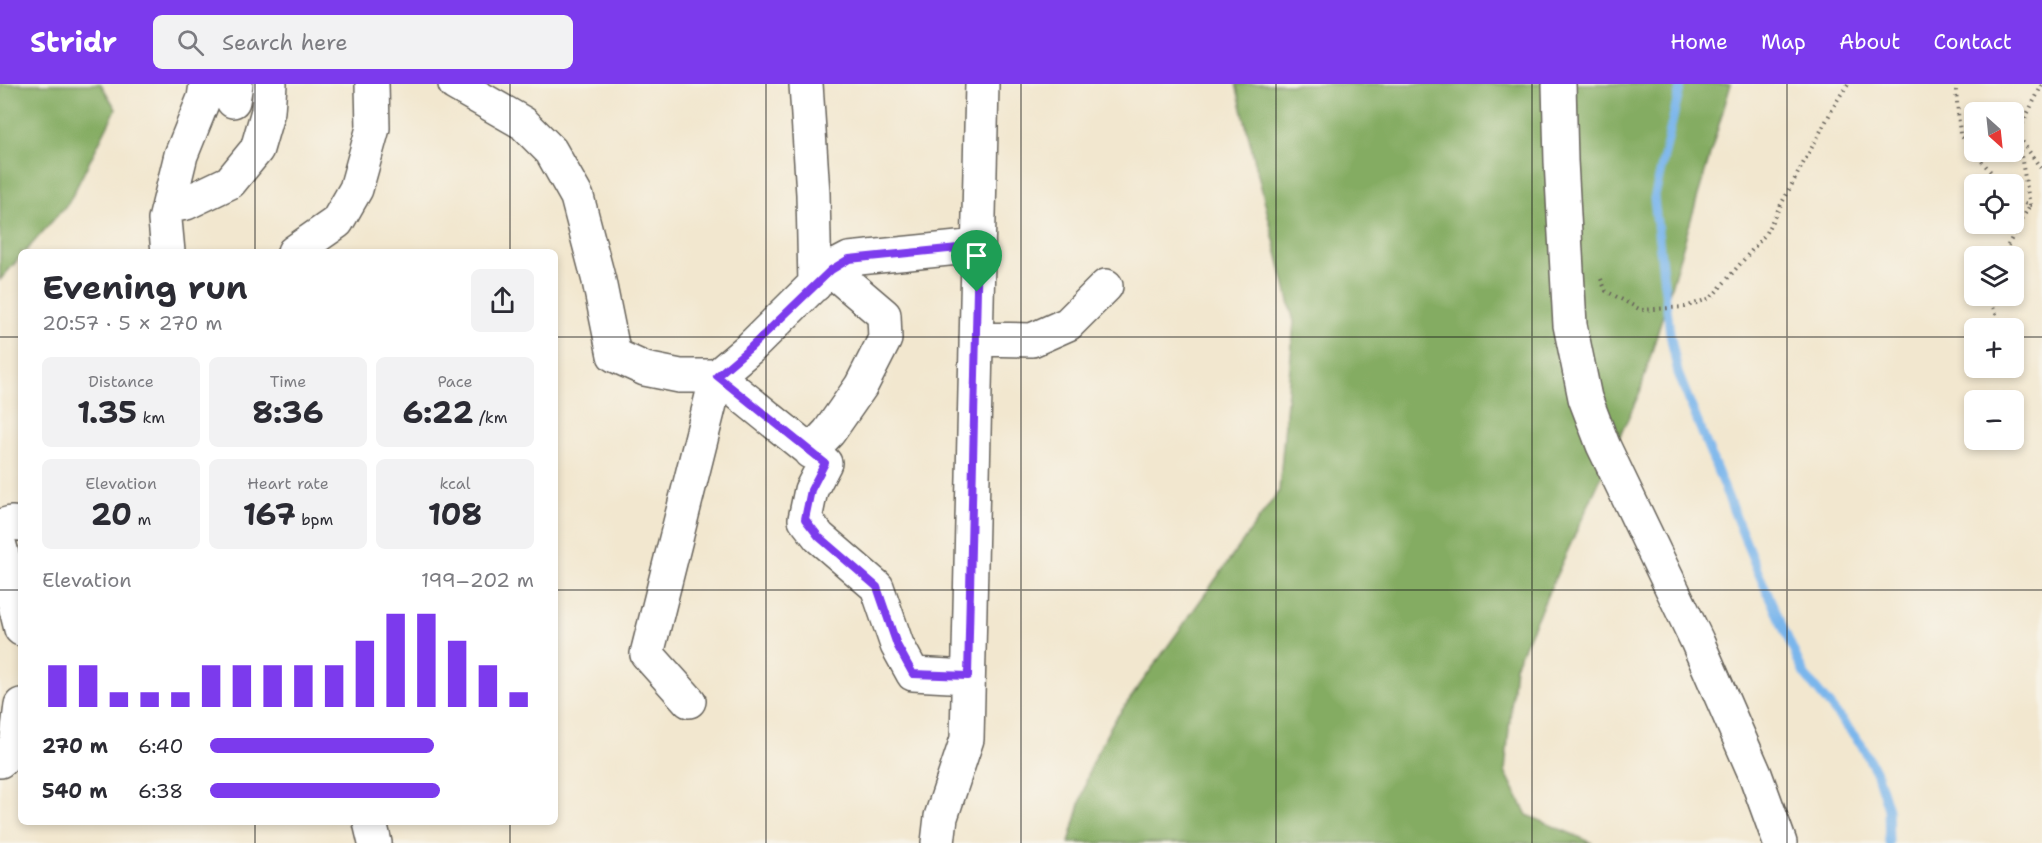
<!DOCTYPE html>
<html lang="en">
<head>
<meta charset="utf-8">
<style>
  body { margin:0; font-family:"Shantell Sans",sans-serif; background:#f2f2f3; color:#2b2b33; height:100vh; display:flex; flex-direction:column; font-size:22px; white-space:nowrap }
  * { box-sizing:border-box; margin:0 }
  p { font-size:20px; color:#7c7c81 }
  .icon { flex:none; width:33px; height:33px; fill:none; stroke:currentColor; stroke-width:2; stroke-linecap:round; stroke-linejoin:round }
  .map { position:relative; flex:1; overflow:hidden }
  .drawer { position:absolute; left:18px; top:165px; width:540px; height:576px; display:flex; flex-direction:column; background:#fff; border-radius:9px; box-shadow:0 3px 9px #0003 }
  .drawer>* { flex:none }
  .needle { width:39px; rotate:153deg }
  .fabs { position:absolute; left:1964px; top:18px; display:grid; gap:12px }
  .fabs a { display:grid; place-items:center; width:60px; height:60px; border-radius:9px; background:#fff; box-shadow:0 3px 9px #0003; font-size:30px }
  .pin { position:absolute; display:grid; place-items:center; width:51px; height:51px; color:#fff; margin:-62px -26px; border-radius:50% 50% 50% 0; rotate:-45deg; box-shadow:0 0 6px #0007 }
  .pin .icon { rotate:45deg }
  .round { display:grid; place-items:center; flex:none; width:63px; height:63px; border-radius:9px; background:#f2f2f3 }
  .headline { display:flex; align-items:center; justify-content:space-between; height:102px; padding:0 24px }
  h1 { font-size:33px; font-weight:700; line-height:45px }
  .figures { display:grid; grid-template-columns:repeat(3,1fr); gap:9px; height:102px; padding:6px 24px }
  .figures div { display:grid; align-content:center; border-radius:9px; background:#f2f2f3; text-align:center }
  .figures b { font-size:30px; font-weight:700 }
  .figures small { font-size:16px; font-weight:400 }
  .figures p { font-size:16px }
  .chart { height:168px; padding:12px 24px }
  .chart p { display:flex; justify-content:space-between }
  .chart svg { width:100%; height:108px; margin-top:6px; stroke:#7c3aed; stroke-width:6 }
  ul { padding:0 24px; list-style:none; font-size:20px }
  li { display:grid; grid-template-columns:96px 72px 1fr; align-items:center; height:45px }
  li i { height:15px; border-radius:8px; background:#7c3aed }
  header { display:flex; align-items:center; gap:36px; box-sizing:border-box; height:84px; padding:0 30px; background:#7c3aed; color:#fff }
  header strong { font-size:28px }
  nav { display:flex; gap:33px; margin-inline-start:auto; font-size:21px }
  .search { width:420px; height:54px; background:#f2f2f3; display:flex; align-items:center; gap:15px; box-sizing:border-box; padding:0 21px; border-radius:9px; color:#7c7c81; font-size:22px }
  .map>svg:first-child { display:block }
</style>
</head>
<body>
<header>
<strong>Stridr</strong>
<div class="search"><svg class="icon" aria-label="search" viewBox="0 0 24 24"><circle cx="10" cy="10" r="6"/><path d="M15 15l6 6"/></svg>Search here</div>
<nav><a>Home</a><a>Map</a><a>About</a><a>Contact</a></nav>
</header>
<div class="map">
<svg width="2042" height="759" viewBox="0 0 2042 759">
  <rect width="100%" height="100%" fill="#f7f3e8"/>
  <filter id="ink" filterUnits="userSpaceOnUse"><feTurbulence type="fractalNoise" baseFrequency=".0167" numOctaves="2"/><feDisplacementMap in="SourceGraphic" scale="12" xChannelSelector="R" yChannelSelector="G"/><feConvolveMatrix kernelMatrix="1 2 1 2 8 2 1 2 1" color-interpolation-filters="sRGB"/></filter>
  <filter id="wash" filterUnits="userSpaceOnUse"><feTurbulence type="fractalNoise" baseFrequency=".008" numOctaves="4" result="noise"/><feDisplacementMap in="SourceGraphic" scale="24" xChannelSelector="R" yChannelSelector="G"/><feGaussianBlur stdDeviation="1.35" result="paint"/><feColorMatrix in="noise" values="0 0 0 0 0 0 0 0 0 0 0 0 0 0 0 0 0 1.4 0 .05"/><feComposite in="paint" operator="in"/></filter>
  <g filter="url(#wash)">
    <rect width="100%" height="100%" fill="#f2e7cf"/>
    <path fill="#84ac62" stroke="#50643f" stroke-width="1.5" d="M0,0h101l15,25 -47,93 -44,50h-4v4l-21,24z
      M1236,0h495l-91,308 -125,274 -10,105 22,44 66,28h-524l22,-78 21,-41 167,-233 15,-169z"/>
    <g fill="none" stroke-linecap="round" stroke-linejoin="round">
      <path stroke="#7ab6ec" stroke-width="9" d="M1681,0l-27,115 16,134 8,40 80,199 46,102 57,70 16,30 11,35 1,34"/>
    </g>
  </g>
  <g filter="url(#ink)">
    <g fill="none" stroke-linecap="round" stroke-linejoin="round">
      <defs>
        <path id="minor" d="M455,0l68,39 28,28 26,46 22,84 15,74 31,14 35,7h37l33,-28 80,-79 19,-10 129,-13
          M806,0l7,110 2,91
          M1559,0l2,77 9,164 15,73 18,47 94,196 58,133 25,69
          M233,17l3,-17
          M169,122l17,-3 44,-21 27,-33 11,-38 2,-27
          M168,168l-3,-32 16,-65 23,-57 2,-14
          M294,168l43,-30 19,-33 17,-61 -1,-44
          M976,255l56,1 36,-16 38,-38
          M810,368l19,-20 32,-46 24,-47 -1,-24 -54,-46
          M0,442l11,-3 10,1
          M0,462l21,83
          M689,617l-42,-47 70,-278 108,87 -14,27 -6,29 14,18 58,50 20,58 16,29 55,3
          M0,677l16,-16 5,-40
          M370,738l5,21
          M938,759l3,-26 26,-78 15,-655"/>
      </defs>
      <use href="#minor" stroke="#67635b" stroke-width="36"/>
      <path stroke="#67635b" stroke-width="4" stroke-dasharray="1.5 4.5" stroke-linecap="butt" d="M1957,0l-1,7 4,43 14,17
        M2019,53l23,33
        M1974,68l27,32
        M2013,115l17,6 -13,-71 25,-49
        M2002,172l28,-51
        M1601,195l5,12 35,19 44,-3 26,-9 53,-62 74,-137 10,-15
        M1991,212l1,9 10,22"/>
      <use href="#minor" stroke="#fff" stroke-width="33"/>
    </g>
  </g>
  <g fill="none" stroke-linecap="round" stroke-linejoin="round" filter="url(#ink)">
    <defs>
      <path id="route" d="M978,162l-10,430 -55,-2 -16,-29 -20,-58 -58,-50 -14,-18 6,-29 14,-27 -108,-87 33,-28 81,-78 18,-11z"/>
    </defs>
    <use href="#route" stroke="#fff" stroke-width="12"/>
    <use href="#route" stroke="#7c3aed" stroke-width="8"/>
  </g>
  <path fill="none" stroke="#1c1c1c" stroke-width="1.5" stroke-opacity="0.55" d="M255,0v168M510,0v168M766,0v759M1021,0v759M1276,0v759M1532,0v759M1787,0v759M0,253h21M555,253h1419M2013,253h29M0,506h21M555,506h1487M255,738v21M510,738v21"/>
</svg>
<div class="fabs">
<a><svg class="needle" viewBox="-14 -14 28 28"><path d="M0-13l5 13h-10z" fill="#e53935"/><path d="M0 13l5-13h-10z" fill="#7c7c81"/></svg></a>
<a><svg class="icon" aria-label="locate" viewBox="0 0 24 24"><circle cx="12" cy="12" r="6"/><path d="M12 2v4M12 18v4M2 12h4M18 12h4"/></svg></a>
<a><svg class="icon" aria-label="layers" viewBox="0 0 24 24"><path d="M12 4l9 5-9 5-9-5zM3 14l9 5 9-5"/></svg></a>
<a>+</a>
<a>−</a>
</div>
<div class="pin" style="left:977px;top:208px;background:#1e9e55"><svg class="icon" aria-label="arrive" viewBox="0 0 24 24"><path d="M6 21V4h12l-3 4 3 4H6"/></svg></div>
<section class="drawer">
<div class="headline"><div><h1>Evening run</h1><p>20:57 · 5 × 270 m</p></div><a class="round"><svg class="icon" aria-label="share" viewBox="0 0 24 24"><path d="M12 15V3M7 8l5-5 5 5M5 13v7h14v-7"/></svg></a></div>
<div class="figures">
<div><p>Distance</p><b>1.35<small> km</small></b></div>
<div><p>Time</p><b>8:36</b></div>
<div><p>Pace</p><b>6:22<small> /km</small></b></div>
</div>
<div class="figures">
<div><p>Elevation</p><b>20<small> m</small></b></div>
<div><p>Heart rate</p><b>167<small> bpm</small></b></div>
<div><p>kcal</p><b>108</b></div>
</div>
<div class="chart"><p><span>Elevation</span>199–202 m</p>
<svg viewBox="0 0 160 44" preserveAspectRatio="none"><path d="M5 44V27M15 44V27M25 44V38M35 44V38M45 44V38M55 44V27M65 44V27M75 44V27M85 44V27M95 44V27M105 44V17M115 44V6M125 44V6M135 44V17M145 44V27M155 44V38"/></svg>
</div>
<ul>
<li><b>270 m</b>6:40<i style="width:69%"></i></li>
<li><b>540 m</b>6:38<i style="width:71%"></i></li>
</ul>
</section>
</div>
</body>
</html>
